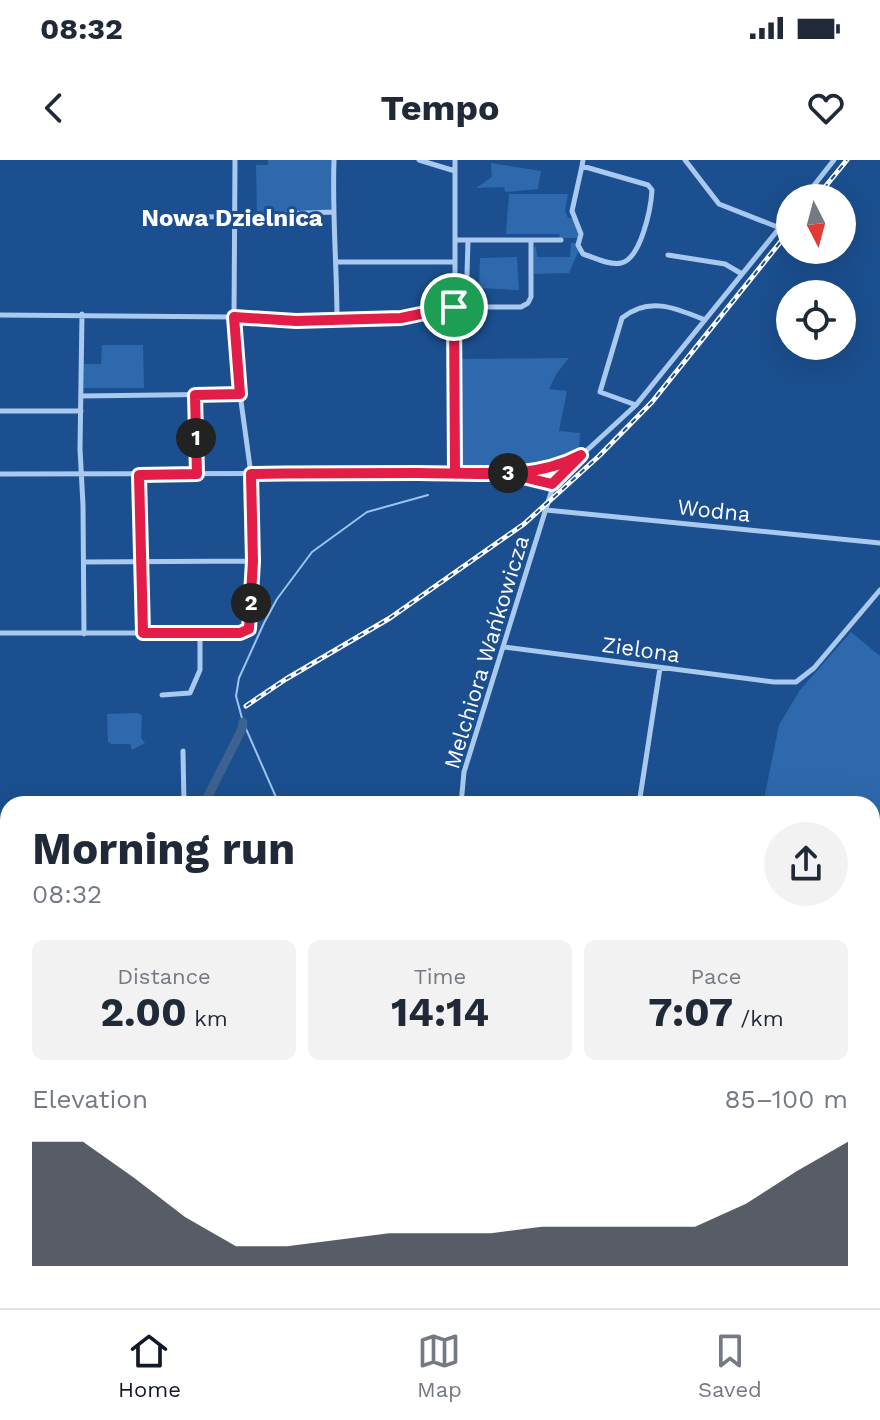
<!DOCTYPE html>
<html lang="en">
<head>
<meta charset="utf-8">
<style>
  body { margin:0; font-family:"Work Sans",sans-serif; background:#f2f2f3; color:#1f2937; height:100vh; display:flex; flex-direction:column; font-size:30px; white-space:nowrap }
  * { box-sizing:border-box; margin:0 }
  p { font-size:26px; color:#747a83 }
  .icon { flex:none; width:44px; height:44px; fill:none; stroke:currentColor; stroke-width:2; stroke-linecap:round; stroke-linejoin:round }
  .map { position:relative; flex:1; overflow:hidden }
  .sheet { position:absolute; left:0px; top:636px; width:880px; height:512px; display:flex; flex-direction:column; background:#fff; border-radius:24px 24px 0 0; box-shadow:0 8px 32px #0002 }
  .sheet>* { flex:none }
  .needle { width:52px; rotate:174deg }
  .tools { position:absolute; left:776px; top:24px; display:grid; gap:16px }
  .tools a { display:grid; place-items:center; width:80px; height:80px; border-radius:50%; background:#fff; box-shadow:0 8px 32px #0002; font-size:40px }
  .pin { position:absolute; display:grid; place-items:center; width:68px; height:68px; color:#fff; margin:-34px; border:4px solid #fff; border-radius:50%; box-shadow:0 2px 8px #0007 }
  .km { position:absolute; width:40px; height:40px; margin:-20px; border-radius:50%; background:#222; color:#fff; font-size:22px; line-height:40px; text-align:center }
  .round { display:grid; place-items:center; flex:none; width:84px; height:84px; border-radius:42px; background:#f2f2f3 }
  .summary { display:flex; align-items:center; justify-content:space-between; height:136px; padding:0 32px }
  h1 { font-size:44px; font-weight:700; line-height:60px }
  .stats { display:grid; grid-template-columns:repeat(3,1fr); gap:12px; height:136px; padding:8px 32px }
  .stats div { display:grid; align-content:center; border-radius:12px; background:#f2f2f3; text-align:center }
  .stats b { font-size:40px; font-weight:700 }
  .stats small { font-size:22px; font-weight:400 }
  .stats p { font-size:22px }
  .chart { height:224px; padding:16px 32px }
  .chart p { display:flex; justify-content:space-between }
  .chart svg { width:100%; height:144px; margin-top:8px; fill:#111827; opacity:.7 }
  .status { display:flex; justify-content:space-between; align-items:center; height:56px; padding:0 40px; background:#fff; direction:ltr }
  .status svg { height:22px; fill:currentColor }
  header { display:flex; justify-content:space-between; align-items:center; height:104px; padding:0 32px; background:#fff; font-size:36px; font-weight:700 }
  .tab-bar { display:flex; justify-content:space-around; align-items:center; height:112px; border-top:2px solid #e0e1e3; background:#fff; font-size:22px; color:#747a83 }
  .tab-bar a { display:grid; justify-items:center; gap:4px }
  .tab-bar .active { color:#111827 }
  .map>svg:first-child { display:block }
</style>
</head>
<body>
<div class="status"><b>08:32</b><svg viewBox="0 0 49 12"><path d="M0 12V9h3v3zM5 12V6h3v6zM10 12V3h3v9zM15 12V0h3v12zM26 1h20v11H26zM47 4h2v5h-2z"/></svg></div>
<header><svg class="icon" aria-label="back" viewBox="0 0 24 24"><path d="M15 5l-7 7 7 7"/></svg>Tempo<svg class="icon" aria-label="heart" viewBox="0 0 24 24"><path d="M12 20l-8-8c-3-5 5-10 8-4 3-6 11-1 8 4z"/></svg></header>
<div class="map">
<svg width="880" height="1148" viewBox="0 0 880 1148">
  <rect width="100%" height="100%" fill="#1b4f8f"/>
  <path fill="#2e69ad" d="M268,0h64l-1,51 -74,2 -1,-48h12z
    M491,3l50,8 -3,18 -33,3 -1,-5 -28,1 16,-11z
    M509,34h59l-3,17 3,7h4l6,14v6h-18l-1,-4h-53z
    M571,83h6l2,7 -10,23 -35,1v-27l2,-1 1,11h33z
    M517,97l2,33 -40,-2 1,-30z
    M102,185h41l1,43h-60v-24h17z
    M569,198l-12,15 -8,16 18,2 -8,40 21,2 -1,17c-39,25 -68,18 -112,18l-9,-8v-101z
    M851,472l29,24v478l-8,-2v-328h-109l16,-79 21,-35z
    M138,553l4,3 -1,22 4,5 -13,7 -2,-6h-19l-3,-2 -1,-28z
    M872,1096l8,2v50h-167l-3,-8h162z
    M489,1140h143l-17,8h-116z"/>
  <path fill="#3c6290" stroke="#9cc4f0" stroke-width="2" d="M8,1085v55h448l14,8h-470v-61z"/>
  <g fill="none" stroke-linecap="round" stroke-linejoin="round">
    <path stroke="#9cc4f0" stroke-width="2" d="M279,644l-36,-82 -7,-26 3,-18 25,-55 13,-24 35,-47 55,-40 61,-17
      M872,1093l8,1"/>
    <path stroke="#3c6290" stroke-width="9" d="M204,644l38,-75 1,-7
      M872,995l8,2
      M0,1064l8,-3"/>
    <path stroke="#a9c9ee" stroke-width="5" d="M334,0c-2,54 3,107 3,160
      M419,0l36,11
      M685,0l34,44 61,24
      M582,6l66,19 4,5c-1,18 -11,69 -31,73 -11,3 -28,-6 -38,-9l-5,-9 3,-11 -9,-23 10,-45 1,-6
      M804,38l30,-38
      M159,59l173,-7
      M455,80h106
      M668,95l57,9 17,10
      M336,102h119
      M466,147l2,-66
      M82,154l-2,135 3,56 1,129
      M0,155l234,2 62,4 105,-3 53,-11h67l7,-4 3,-6v-57
      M195,235l2,79
      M81,236l159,-2
      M636,245l-36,-13 22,-74c27,-22 54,-10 83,2
      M0,251h81
      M541 316a8 8 0 1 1 16 0a8 8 0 1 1-16 0Z
      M554,309l19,-9
      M455,313v-313
      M0,314l507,-1 37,-3
      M139,315l-1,34 5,52v72
      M516,315l25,5
      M558,317l78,-72 154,-190
      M546,350l334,33
      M84,402l169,-1
      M0,473h240l9,-4 4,-68 -2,-87 -11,-80 -6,-77 1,-157
      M504,487l270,35h22l18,-14 66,-78
      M162,535l28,-2 10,-23v-37
      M183,591l1,53
      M461,644l3,-32 90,-289
      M639,644l21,-136
      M0,764l8,-2
      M0,868l8,1
      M0,920l8,-2
      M0,963l8,-1
      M0,1052l8,-3
      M702,1140l1,8"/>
    <defs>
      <path id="rail" d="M816,38l31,-38
        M246,546l40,-27 104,-61 134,-94 75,-68 53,-54 138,-172"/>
    </defs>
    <use href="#rail" stroke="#fff" stroke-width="5"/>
    <use href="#rail" stroke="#1b4f8f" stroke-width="2" stroke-dasharray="6" stroke-linecap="butt"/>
  </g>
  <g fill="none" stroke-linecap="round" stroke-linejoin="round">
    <defs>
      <path id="route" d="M454,147l-53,11 -105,3 -62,-4 6,77 -45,1 2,79 -58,1 4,158h97l9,-4 4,-68 -2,-87c55,-1 111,-1 167,-1 55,0 114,8 163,-18l-29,29 -45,-11h-52l-1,-166"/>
    </defs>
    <use href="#route" stroke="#fff" stroke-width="16"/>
    <use href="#route" stroke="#e11d48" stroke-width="10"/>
  </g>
  <g text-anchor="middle" stroke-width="6" stroke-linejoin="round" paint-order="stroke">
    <g font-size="22" fill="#fff" stroke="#1b4f8f">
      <text transform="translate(714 350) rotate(6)" y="8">Wodna</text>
      <text transform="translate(641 489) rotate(8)" y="8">Zielona</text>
      <text transform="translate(486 492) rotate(-73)" y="8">Melchiora Wańkowicza</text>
    </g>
    <g font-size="24" font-weight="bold" fill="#fff" stroke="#1b4f8f">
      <text x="232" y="66">Nowa Dzielnica</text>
    </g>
  </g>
</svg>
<div class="tools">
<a><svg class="needle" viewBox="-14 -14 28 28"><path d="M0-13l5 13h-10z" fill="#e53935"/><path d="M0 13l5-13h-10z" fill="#747a83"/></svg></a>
<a><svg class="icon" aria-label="locate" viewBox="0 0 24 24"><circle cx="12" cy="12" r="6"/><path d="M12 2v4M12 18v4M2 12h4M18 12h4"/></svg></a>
</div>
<div class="pin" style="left:454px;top:147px;background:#1e9e55"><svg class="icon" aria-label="arrive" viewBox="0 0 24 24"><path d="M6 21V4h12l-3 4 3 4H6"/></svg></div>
<b class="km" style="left:196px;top:278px">1</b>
<b class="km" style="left:251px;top:443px">2</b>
<b class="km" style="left:508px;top:313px">3</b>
<section class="sheet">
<div class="summary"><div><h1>Morning run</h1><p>08:32</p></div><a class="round"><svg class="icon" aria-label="share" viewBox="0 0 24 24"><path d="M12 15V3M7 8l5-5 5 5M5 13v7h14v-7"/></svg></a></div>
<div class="stats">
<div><p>Distance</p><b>2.00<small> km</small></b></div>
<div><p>Time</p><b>14:14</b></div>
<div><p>Pace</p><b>7:07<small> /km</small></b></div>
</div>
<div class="chart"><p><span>Elevation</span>85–100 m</p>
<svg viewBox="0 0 160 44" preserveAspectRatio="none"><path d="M0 44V6L10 6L20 17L30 29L40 38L50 38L60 36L70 34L80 34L90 34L100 32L110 32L120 32L130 32L140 25L150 15L160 6V44z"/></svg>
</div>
</section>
</div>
<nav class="tab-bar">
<a class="active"><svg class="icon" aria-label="home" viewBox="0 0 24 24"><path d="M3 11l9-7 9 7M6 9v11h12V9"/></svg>Home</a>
<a><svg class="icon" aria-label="map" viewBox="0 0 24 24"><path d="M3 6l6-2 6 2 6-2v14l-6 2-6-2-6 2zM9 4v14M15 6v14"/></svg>Map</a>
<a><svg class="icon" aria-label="saved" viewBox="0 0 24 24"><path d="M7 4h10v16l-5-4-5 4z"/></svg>Saved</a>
</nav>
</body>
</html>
